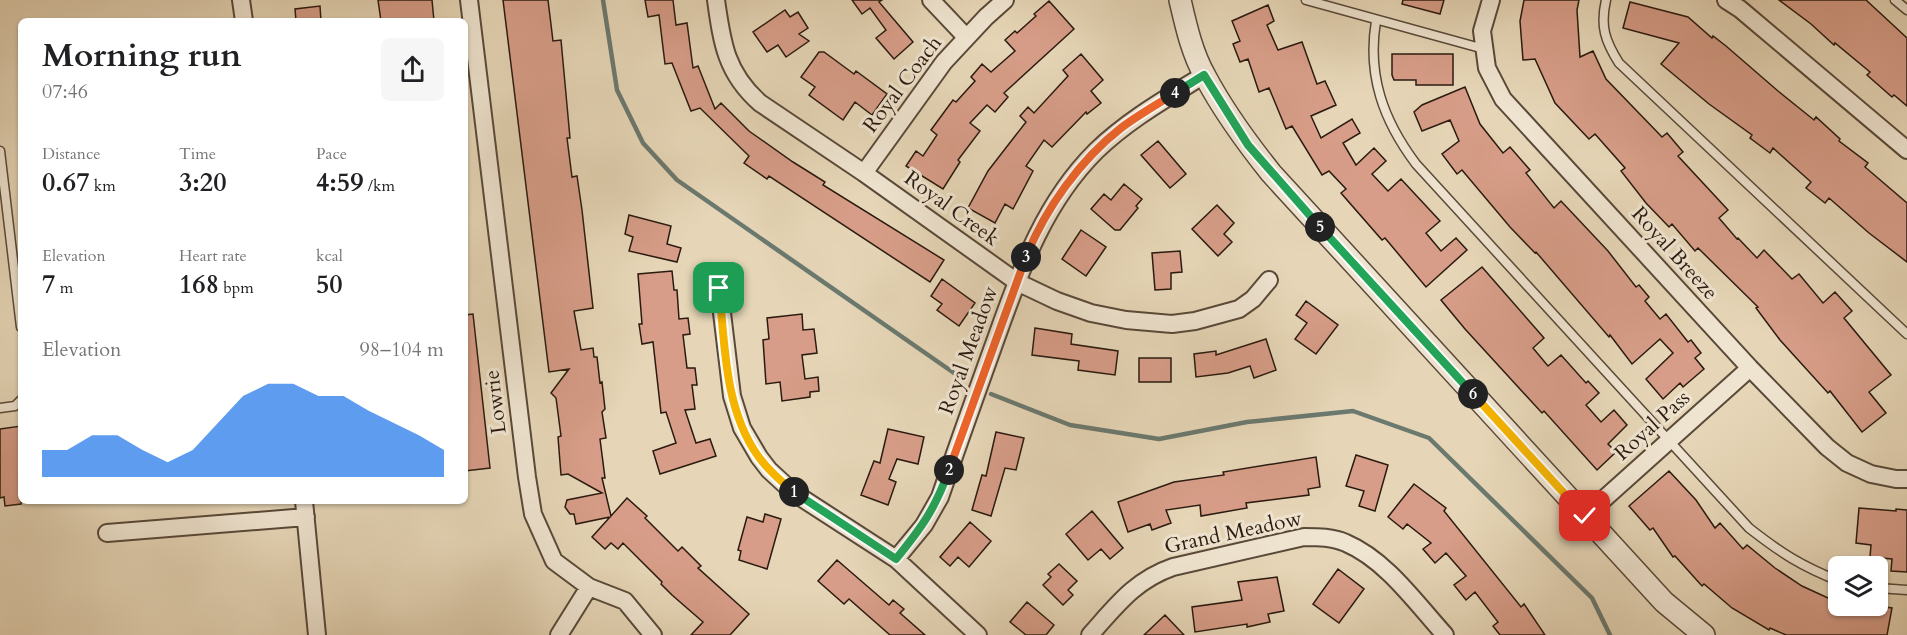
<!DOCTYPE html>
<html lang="en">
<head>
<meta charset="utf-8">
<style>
  body { margin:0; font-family:Cardo,serif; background:#f6f6f6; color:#202124; height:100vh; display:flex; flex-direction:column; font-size:22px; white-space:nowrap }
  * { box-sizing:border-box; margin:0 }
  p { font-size:20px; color:#757577 }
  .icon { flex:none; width:33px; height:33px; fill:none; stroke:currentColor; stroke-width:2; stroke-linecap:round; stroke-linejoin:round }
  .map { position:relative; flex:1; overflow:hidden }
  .details { position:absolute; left:18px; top:18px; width:450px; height:486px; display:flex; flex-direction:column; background:#fff; border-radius:9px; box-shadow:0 2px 4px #0004 }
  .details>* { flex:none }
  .buttons { position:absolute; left:1828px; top:556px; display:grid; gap:12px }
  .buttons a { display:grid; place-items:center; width:60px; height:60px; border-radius:9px; background:#fff; box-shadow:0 2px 4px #0004; font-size:30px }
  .pin { position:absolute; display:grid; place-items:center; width:51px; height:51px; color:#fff; margin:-26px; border-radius:12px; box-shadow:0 3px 9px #0006 }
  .km { position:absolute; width:30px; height:30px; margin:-15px; border-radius:50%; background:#222; color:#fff; font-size:16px; line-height:30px; text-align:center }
  .round { display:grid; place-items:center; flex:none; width:63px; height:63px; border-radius:9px; background:#f6f6f6 }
  .head { display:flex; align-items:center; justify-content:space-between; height:102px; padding:0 24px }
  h1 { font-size:33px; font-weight:700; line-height:45px }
  .metrics { display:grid; grid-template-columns:repeat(3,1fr); gap:9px; height:102px; padding:6px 24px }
  .metrics div { display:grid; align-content:center }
  .metrics b { font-size:26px; font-weight:700 }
  .metrics small { font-size:16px; font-weight:400 }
  .metrics p { font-size:16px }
  .chart { height:168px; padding:12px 24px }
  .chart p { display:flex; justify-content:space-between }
  .chart svg { width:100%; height:108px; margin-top:6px; fill:#1a73e8; opacity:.7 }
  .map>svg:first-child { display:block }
</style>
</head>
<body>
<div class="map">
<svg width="1907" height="635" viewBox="0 0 1907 635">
  <rect width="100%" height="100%" fill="#e6d6b7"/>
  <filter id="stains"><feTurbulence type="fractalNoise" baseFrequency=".00333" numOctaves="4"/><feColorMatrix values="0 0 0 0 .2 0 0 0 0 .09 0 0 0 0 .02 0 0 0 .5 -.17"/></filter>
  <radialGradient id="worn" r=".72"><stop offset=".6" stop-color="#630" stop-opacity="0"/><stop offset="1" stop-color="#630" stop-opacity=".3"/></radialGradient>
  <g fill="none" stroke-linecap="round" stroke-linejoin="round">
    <path stroke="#6b796f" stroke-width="4.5" d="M603,0l14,90 26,53 34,37 287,200
      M991,394l79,31 89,14 88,-17 106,-11 76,27 163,160 18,37"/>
  </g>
  <path fill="#d79d88" stroke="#2a1a0f" stroke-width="1.5" d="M378,0h54l2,21h-53z
    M503,0h45l5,41 8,-1 9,98h-3l5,39 5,-1 5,34 11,98 -19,3 7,39 12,-2 1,9h3l3,26 2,-1 3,27 -3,3 4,26 -6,1 5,39h-3l9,38 16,-18 20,18 -2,2 33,33 4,-4 19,19 -3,2 51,46 -19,21h-39l12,-13 -31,-27 -11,-11 1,-2 -39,-39 -5,6 -7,-6 -6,6 -13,-12 18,-20 -34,7 -2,-10h-4l-5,-7 2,-7 35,-7 -34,-19 -7,1 -3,-38 3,-1 -5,-38 -5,-5 18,-24 -20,3z
    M645,0h28l3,25 11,-2 6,45 5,-2 17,43 6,-6 28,28 44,31 32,20 -2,3 121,75 -14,22 -161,-106 -2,3 -23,-16 5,-7 -49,-48 -9,3 -19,-48 -7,1 -6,-49 -11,2z
    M852,0h30l-3,2 34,40 -19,17 -18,-21 10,-8 -16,-22 -8,6z
    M1403,0h41l-4,14 -38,-10z
    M1524,0h55l-2,10 3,47 13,-6 13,28 56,58 5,-4 16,19 -5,4 50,54 -9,8 18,21 1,-1 19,20 7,-8 28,29 7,-5 24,29 12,-11 17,19 -8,7 47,57 -22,17 17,21 -24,19 -32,-41 -2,2 -48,-53 -24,-32 2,-1 -60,-59 -3,3 -23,-27 -3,3 -23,-24 -25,-32 4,-3 -30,-34 -6,5 -34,-36 -20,-44 -12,1 -3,-39z
    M1779,0h87l41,38v68l-13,-11 -2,2 -25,-22 3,-3 -35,-29 -1,2 -23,-21z
    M1049,1l25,28 -70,64 4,4 -13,15 -8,-7 -17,18 10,8 -22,29 2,2 -17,27 -37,-23 10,-15 7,5 14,-21 -6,-5 22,-30 3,2 19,-21 -4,-4 11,-13 9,8 24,-21 -10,-11 10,-9 2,2 19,-17 -2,-2z
    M1630,2l58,15 24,21 1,-2 13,10 52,45 36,29 2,-3 24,22 -1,2 29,22 -3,4 42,36v59l-38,-29 -40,-35 -4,5 -19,-15 5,-6 -38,-34 -3,5 -20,-15 2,-3 -43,-31 -48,-40 18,-21 -56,-15z
    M1268,5l6,16 -7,4 11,25 24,-8 15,42 8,-3 11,24 -25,11 10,22 31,-19 8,14 -17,10 13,22 18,-17 12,13 -14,13 16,17 13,-12 39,42 -14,12 15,18 15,-13 11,12 -41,37 -41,-49 -3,2 -41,-47 5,-4 -17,-18 -7,4 -30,-49 -6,3 -17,-41 -10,4 -11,-33 -8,3 -7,-18 7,-3 -8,-20z
    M320,6l1,15h-25l-1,-12z
    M785,10l5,7 8,-5 10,16 -9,6 10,7 -23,16 -8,-12 -11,7 -14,-20z
    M819,52h5l30,22 2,-3 31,23 -15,21 -17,-13 -12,18 -34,-25 6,-8 -14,-10z
    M1081,54l22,26 -12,11 10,12 -14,11 -1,-2 -34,35 -8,-7 -18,26 7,5 -20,38 -8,-5 -10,19 -27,-15 20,-37 38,-49 -6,-6 8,-9 6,6 34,-37 -5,-6z
    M1392,54h61v31h-37v-5h-22l-2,-5z
    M1465,87l15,37 23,29 7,-6 20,23 -4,3 28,35 7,-7 47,50 28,36 3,-2 10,12 -4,4 15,18 6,-5 22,28 3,-2 10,13 -6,5 9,11 -21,18 -3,-4 -17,16 -17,-20 27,-26 -13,-14 -28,25 -22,-29 -1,2 -73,-85 -1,1 -25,-26 -48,-57 -5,4 -15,-20 17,-13 -9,-21 -28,11 -8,-19 8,-7z
    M1158,141l28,33 -16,14 -29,-33z
    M1124,184l18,15 -6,7 2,2 -18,22h-5l-24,-21 13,-15 7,6z
    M1217,205l17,18 -10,11 8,8 -14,14 -26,-27z
    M629,215l42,11 -4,18 14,4 -4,14 -48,-11 4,-14 -8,-3z
    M1081,230l25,17 -20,29 -24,-17z
    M1180,251l2,21 -11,1v16l-16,1 -3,-37z
    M1482,267l62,71 -11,10 15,18 13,-11 25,28 2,-2 11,12 -13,12 15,17 13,-12 13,15 -19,19 8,8 -19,18 -53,-59 -2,2 -77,-84 -24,-29z
    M672,271l2,19h3l2,29 9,-1 2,16 -7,1 4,33h8l2,17h-5l3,24 -10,1 11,33 14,-4 6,17 -56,18 -7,-23 23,-8 -10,-31 -5,1 -8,-71 -11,2 -3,-20h3l-4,-50z
    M942,279l33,24 -16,23 -22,-16 5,-6 -11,-8z
    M1306,301l32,24 -22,29 -21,-15 12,-16 -11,-8z
    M473,314l17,154 -25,3v-156z
    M802,314l1,16 11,-1 3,24 -15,2 3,24 13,-2 1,14 -9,1v5l-28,4 -2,-19 -14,2 -3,-44 6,-1 -2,-21z
    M1035,328l37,6 -1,10 47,7 -3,24 -37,-5 1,-9 -47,-6z
    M1266,339l10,31 -22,8 -4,-12 -22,7 -32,4 -2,-23 22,-3v4z
    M1139,358h32v24h-32z
    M21,426v78l-16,2 -1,-9 -4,1v-69z
    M888,429l36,8 -6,27 -21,-5 -8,20 7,3 -8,23 -27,-10 13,-34 6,2z
    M996,432l28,6 -8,32 -11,-2 -14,48 -19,-6 10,-35 4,1z
    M1356,455l32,10 -13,46 -16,-5 5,-15 -18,-5z
    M1316,457l4,30 -12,2 1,6 -63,8 1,5 -46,8 -1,-11 -34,5 5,13 -19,7 -2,-6 -22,8 -10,-30 56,-20 50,-7 -1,-3z
    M1669,471l27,29 19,28 5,-5 23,26 4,-4 28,23 27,18 37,17v3h39l14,2 -5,27h-101l-16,-7 -1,2 -37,-22 -28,-24 -2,2 -27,-30 -2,1 -20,-29 -3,2 -21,-24z
    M1414,484l32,24 -2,3 77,96 3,-3 21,31h-45l-7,-9 5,-4 -23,-30 -9,8 -12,-15 12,-9 -20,-23 -11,10 -12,-14 8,-6 -24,-19 -4,5 -15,-12z
    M1859,508l37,3v-2l11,1v62l-16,-1 1,-12 -22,-2 1,-12 -15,-2z
    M1092,511l31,37 -13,11 -9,-10 -13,11 -22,-26z
    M765,514l16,5 -14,50 -28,-9 2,-9 -3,-1 9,-33 16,5z
    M970,522l21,19 -22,26 -11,-10 -8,9 -10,-9z
    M837,560l52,45 4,-5 11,9 -4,4 25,22h-35l-41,-36 -5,5 -26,-23z
    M1059,564l18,17 -9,9 5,5 -10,10 -20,-20 8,-8 -3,-3z
    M1338,569l26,20 -25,34 -26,-19z
    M1277,577l7,34 -16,3 2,8 -23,5v-3l-52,8 -3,-25 50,-7 -4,-18z
    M1027,602l27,23 -8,10h-20l-16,-13z
    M1165,615l19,20h-40z"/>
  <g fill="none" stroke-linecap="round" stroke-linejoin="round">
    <defs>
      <path id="service" d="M1306,0l178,49
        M1606,0c-6,26 -1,41 13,63l288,271
        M1895,0l12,10
        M1376,21c-9,54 7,99 40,143l333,364c32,25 52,38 90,53
        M0,151l21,176
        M0,408l15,-2 6,-6
        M1878,588l29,2"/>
      <path id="minor" d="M241,0l3,21
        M469,0l58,477 6,37 21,47 35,26 36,14 28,34
        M716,0c6,43 10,73 44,103l104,70 153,109 40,19 34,12 35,7 46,4 23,-3 44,-12 14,-10 16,-19
        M931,0l35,37
        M1491,0l-9,31 5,37 16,31 247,269 77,79 20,16 24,11 25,5h11
        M1726,0l14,9 167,141
        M864,173l80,-111 42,-45 19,-17
        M719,288l13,108 10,32 17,29 10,13 25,23 102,66 82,76
        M304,501l13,134
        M1585,516l165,-148
        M107,533l199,-16
        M896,559l28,-34 16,-28c17,-50 35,-100 53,-150 26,-72 48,-141 103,-196 32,-31 71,-53 108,-76
        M559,635l30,-48
        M1090,635c26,-29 45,-55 83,-68l131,-30c14,0 29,0 42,6 40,17 70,60 99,92"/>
      <path id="tertiary" d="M1180,0c6,26 12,53 25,76 18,34 42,67 66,97l393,429 40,33"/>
    </defs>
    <use href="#service" stroke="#594939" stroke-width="11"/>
    <use href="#minor" stroke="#594939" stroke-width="20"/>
    <use href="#tertiary" stroke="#594939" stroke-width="24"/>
    <use href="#service" stroke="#efe4d0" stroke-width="8"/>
    <use href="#minor" stroke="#efe4d0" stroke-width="16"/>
    <use href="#tertiary" stroke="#efe4d0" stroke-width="21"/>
  </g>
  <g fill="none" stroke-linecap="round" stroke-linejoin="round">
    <defs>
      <path id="split-1" d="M719,288c6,56 5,120 39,168 10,14 23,25 36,36"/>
      <path id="split-2" d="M794,492l102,67c26,-32 39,-50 53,-89"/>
      <path id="split-3" d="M949,470l77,-213"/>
      <path id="split-4" d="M1026,257c19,-48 54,-97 95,-129 17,-13 37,-24 54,-35"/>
      <path id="split-5" d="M1175,93l29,-18 44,70 72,82"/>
      <path id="split-6" d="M1320,227l153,167"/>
      <path id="split-7" d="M1473,394l112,122"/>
    </defs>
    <use href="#split-1" stroke="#fff" stroke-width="12"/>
    <use href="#split-2" stroke="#fff" stroke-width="12"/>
    <use href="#split-3" stroke="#fff" stroke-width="12"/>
    <use href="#split-4" stroke="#fff" stroke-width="12"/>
    <use href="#split-5" stroke="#fff" stroke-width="12"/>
    <use href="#split-6" stroke="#fff" stroke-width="12"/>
    <use href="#split-7" stroke="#fff" stroke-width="12"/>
    <use href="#split-1" stroke="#f5b400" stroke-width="8"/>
    <use href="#split-2" stroke="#22a559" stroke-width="8"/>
    <use href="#split-3" stroke="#f0652b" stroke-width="8"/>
    <use href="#split-4" stroke="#f0652b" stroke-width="8"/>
    <use href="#split-5" stroke="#22a559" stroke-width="8"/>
    <use href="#split-6" stroke="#22a559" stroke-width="8"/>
    <use href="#split-7" stroke="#f5b400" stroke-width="8"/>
  </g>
  <g text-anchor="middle" stroke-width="6" stroke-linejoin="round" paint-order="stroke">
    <g font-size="21" fill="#2a1a0f" stroke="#efe4d0">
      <text transform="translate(902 84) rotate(-53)" y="7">Royal Coach</text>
      <text transform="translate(952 208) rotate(36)" y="7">Royal Creek</text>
      <text transform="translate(1675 253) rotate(48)" y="7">Royal Breeze</text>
      <text transform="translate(968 350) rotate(-70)" y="7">Royal Meadow</text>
      <text transform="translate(495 402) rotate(-97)" y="7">Lowrie</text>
      <text transform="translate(1652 425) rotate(-42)" y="7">Royal Pass</text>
      <text transform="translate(1233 532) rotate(-12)" y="7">Grand Meadow</text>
    </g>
  </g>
  <rect width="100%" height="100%" filter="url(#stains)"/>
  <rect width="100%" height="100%" fill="url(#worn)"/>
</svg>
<div class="buttons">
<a><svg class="icon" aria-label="layers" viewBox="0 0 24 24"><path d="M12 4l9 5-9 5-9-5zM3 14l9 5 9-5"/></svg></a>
</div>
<div class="pin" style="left:719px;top:288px;background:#1e9e55"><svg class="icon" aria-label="arrive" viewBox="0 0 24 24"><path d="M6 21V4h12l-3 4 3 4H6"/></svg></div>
<div class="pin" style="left:1585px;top:516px;background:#d93025"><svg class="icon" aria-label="check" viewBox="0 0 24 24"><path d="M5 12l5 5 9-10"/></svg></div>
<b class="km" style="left:794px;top:492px">1</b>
<b class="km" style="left:949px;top:470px">2</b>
<b class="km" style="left:1026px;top:257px">3</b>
<b class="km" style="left:1175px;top:93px">4</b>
<b class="km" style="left:1320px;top:227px">5</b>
<b class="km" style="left:1473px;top:394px">6</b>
<section class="details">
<div class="head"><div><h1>Morning run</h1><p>07:46</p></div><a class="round"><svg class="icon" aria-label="share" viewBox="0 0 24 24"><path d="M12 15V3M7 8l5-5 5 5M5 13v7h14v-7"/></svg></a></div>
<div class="metrics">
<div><p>Distance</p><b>0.67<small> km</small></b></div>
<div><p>Time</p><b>3:20</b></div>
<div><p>Pace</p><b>4:59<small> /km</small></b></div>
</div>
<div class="metrics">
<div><p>Elevation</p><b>7<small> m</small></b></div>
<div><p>Heart rate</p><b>168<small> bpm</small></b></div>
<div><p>kcal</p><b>50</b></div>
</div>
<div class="chart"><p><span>Elevation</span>98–104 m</p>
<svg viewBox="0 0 160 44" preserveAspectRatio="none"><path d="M0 44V33L10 33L20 27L30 27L40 33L50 38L60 33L70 22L80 11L90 6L100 6L110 11L120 11L130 17L140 22L150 27L160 33V44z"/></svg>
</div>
</section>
</div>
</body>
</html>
